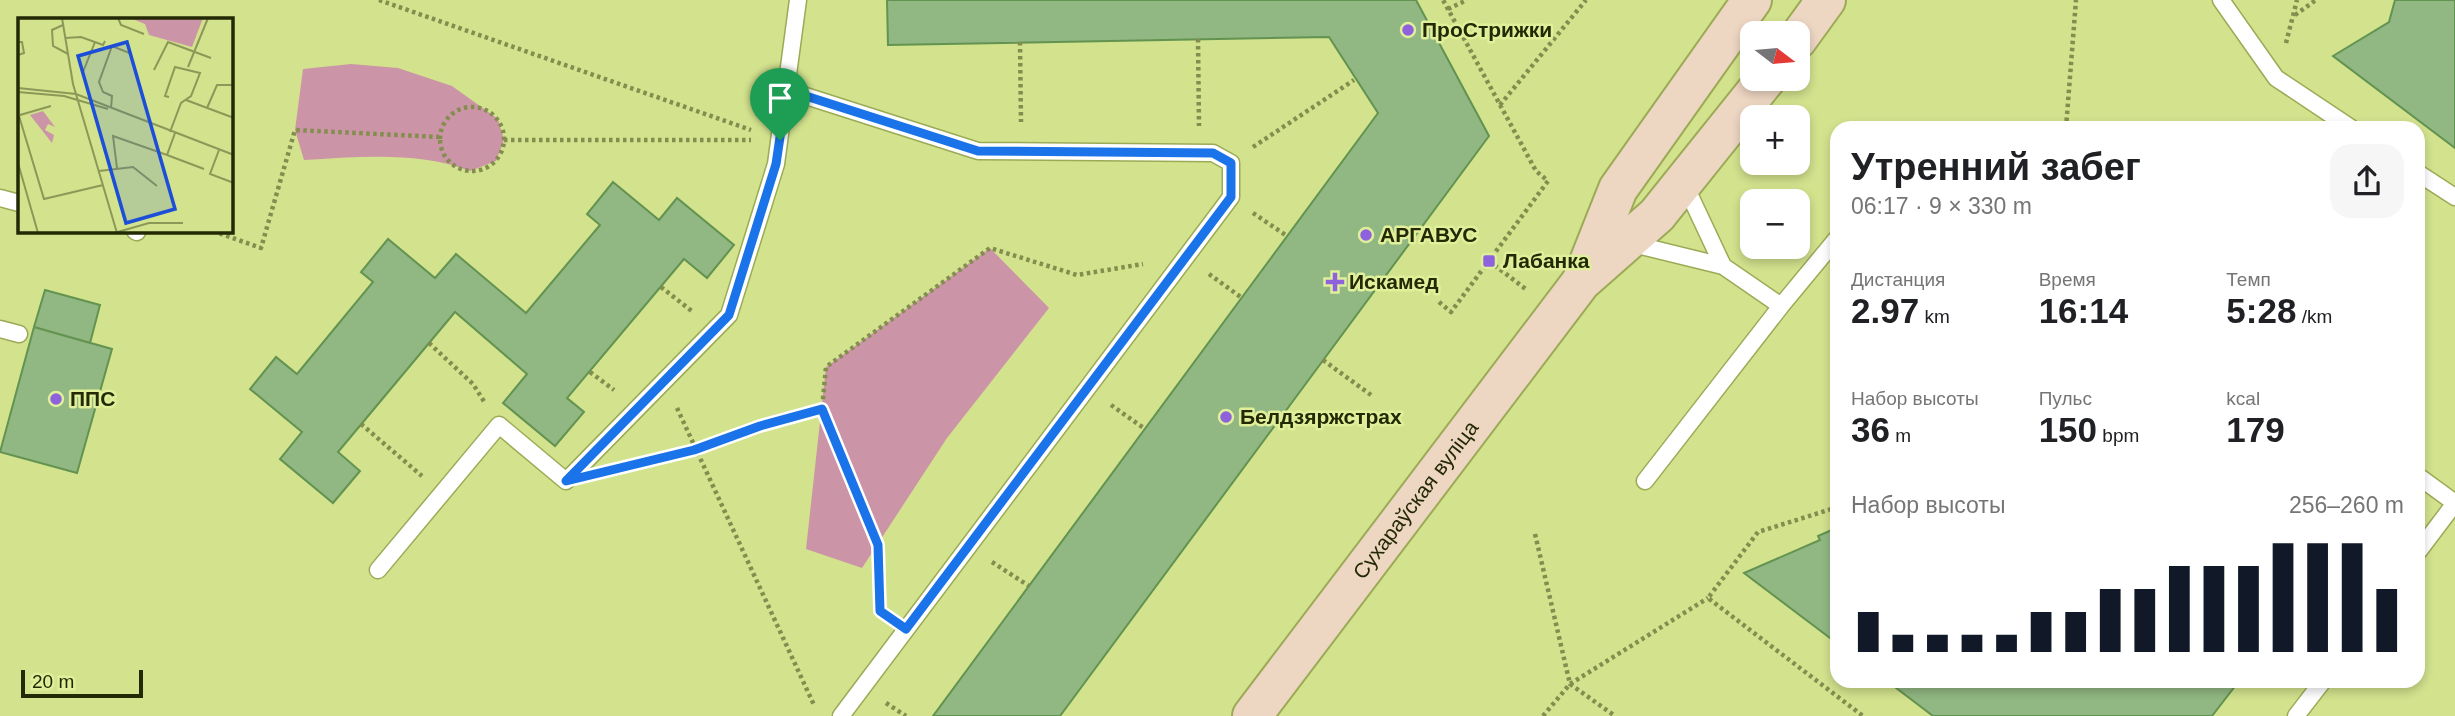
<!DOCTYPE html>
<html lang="ru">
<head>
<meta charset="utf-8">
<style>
  body { margin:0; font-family:Arial,sans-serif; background:#f6f6f6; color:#202124; height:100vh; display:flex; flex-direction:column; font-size:26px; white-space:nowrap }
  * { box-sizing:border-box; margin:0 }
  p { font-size:23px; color:#757577 }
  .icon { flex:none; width:38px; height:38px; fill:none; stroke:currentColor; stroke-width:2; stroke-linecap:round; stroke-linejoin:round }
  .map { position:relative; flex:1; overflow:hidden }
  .details { position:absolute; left:1830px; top:121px; width:595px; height:567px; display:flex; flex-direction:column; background:#fff; border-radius:21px; box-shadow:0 4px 10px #0003 }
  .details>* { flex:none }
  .needle { width:46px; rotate:106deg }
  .tools { position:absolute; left:1740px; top:21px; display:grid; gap:14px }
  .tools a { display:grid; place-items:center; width:70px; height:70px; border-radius:14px; background:#fff; box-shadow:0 4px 10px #0003; font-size:35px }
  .scale { position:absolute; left:21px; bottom:18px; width:122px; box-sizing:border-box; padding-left:7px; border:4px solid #242905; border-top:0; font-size:19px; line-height:24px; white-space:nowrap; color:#242905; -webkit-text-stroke:5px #dfef9a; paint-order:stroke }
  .pin { position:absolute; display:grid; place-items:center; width:60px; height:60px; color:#fff; margin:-72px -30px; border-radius:50% 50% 50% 0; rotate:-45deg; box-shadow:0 0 7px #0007 }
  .pin .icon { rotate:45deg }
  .round { display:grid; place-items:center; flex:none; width:74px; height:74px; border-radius:21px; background:#f6f6f6 }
  .headline { display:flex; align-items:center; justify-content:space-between; height:119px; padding:0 21px }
  h1 { font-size:38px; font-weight:700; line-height:52px }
  .figures { display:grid; grid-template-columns:repeat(3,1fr); gap:10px; height:119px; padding:7px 21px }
  .figures div { display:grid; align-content:center }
  .figures b { font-size:35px; font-weight:700 }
  .figures small { font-size:19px; font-weight:400 }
  .figures p { font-size:19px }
  .chart { height:196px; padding:14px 21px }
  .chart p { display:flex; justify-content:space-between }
  .chart svg { width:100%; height:126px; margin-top:7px; stroke:#111827; stroke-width:6 }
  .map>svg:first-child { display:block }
</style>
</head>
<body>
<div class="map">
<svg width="2455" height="716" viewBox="0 0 2455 716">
  <rect width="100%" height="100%" fill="#d2e28d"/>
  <path fill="#cc95a7" d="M351,64l47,4 54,18 46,33 6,21 -8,21 -26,10c-51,-20 -112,-14 -166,-11l-9,-30 8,-61z
    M990,248l59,60 -102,130 -85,130 -56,-19 20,-182z"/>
  <path fill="#91b782" stroke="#639350" stroke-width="2" d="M887,0h529l73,136 -429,580h-127l445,-603 -49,-76 -441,8z
    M2395,0h60v148l-122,-92 56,-34z
    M613,182l46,38 18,-22 57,47 -27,33 -23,-19 -117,139 17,14 -29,34 -52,-43 24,-29 -72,-62 -117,140 22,19 -27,32 -53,-44 22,-27 -52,-43 26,-32 21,17 76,-92 -12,-10 27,-33 47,39 21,-24 70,59 74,-88 -13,-11z
    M45,290l55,15 -10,38 -56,-16z
    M34,327l78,22 -35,124 -77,-21z
    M1834,529l4,3v112l-94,-71 76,-33 -2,-4z
    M1887,681h352l-27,35h-279z"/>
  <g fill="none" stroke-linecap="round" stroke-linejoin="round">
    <defs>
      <path id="service" d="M2221,0l55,78 75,50
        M787,90l191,61 235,2 18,10v34l-390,519
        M2418,173l37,24
        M1684,183l39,83
        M0,198l19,5
        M135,231l2,1
        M1629,243l94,23 58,40 57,-69
        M0,329l19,5
        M2418,476l37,27 -37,49
        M1645,481l136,-175
        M378,570l121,-145 67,56 163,-166 47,-151 22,-164
        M2296,716l27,-35"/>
      <g id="secondary">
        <path d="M1797,40l29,-40"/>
        <path d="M1583,277l35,-88 134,-189"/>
        <path id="s1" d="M1252,716l329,-434 76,-67 109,-136"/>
      </g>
    </defs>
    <use href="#service" stroke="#9caa56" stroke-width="19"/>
    <use href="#secondary" stroke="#9caa56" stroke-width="42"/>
    <path stroke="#828d4e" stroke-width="4.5" stroke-dasharray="3.5 3.5" stroke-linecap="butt" d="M379,0l372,130
      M1448,9l19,-9
      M2295,15l21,-15
      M1198,39l1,87
      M1020,42l1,80
      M2286,43l11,-43
      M1500,105l86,-105
      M440 139a32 32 0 1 1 64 0a32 32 0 1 1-64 0Z
      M2066,128l10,-128
      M504,140h247
      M1253,147l101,-67
      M1253,213l34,23
      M213,231l48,17 34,-118 144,7
      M1489,261l38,29
      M1209,274l33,24
      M661,287l32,25
      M1439,302l12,10 97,-131 -12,-10 -93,-171
      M429,343l44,41 12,19
      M1323,360l48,35
      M590,372l24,18
      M1111,405l34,24
      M677,408l137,297
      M361,424l61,52
      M621,468l73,-18 66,-24 62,-17
      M1838,507l-80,25 -50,66 155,118
      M1535,534l35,150 45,32
      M992,562l37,24
      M882,612l-4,-67 -56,-136 4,-42 164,-119 87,27 66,-11
      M886,703l20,13
      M1543,716l27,-32 138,-86"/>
    <use href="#service" stroke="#fff" stroke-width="16"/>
    <use href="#secondary" stroke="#edd6c2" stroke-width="38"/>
  </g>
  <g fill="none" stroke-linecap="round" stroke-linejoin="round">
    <defs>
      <path id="route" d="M787,90l191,61 235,2 18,10v34l-325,432 -26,-18 -2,-66 -56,-136 -62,17 -66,24 -128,31 163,-166 47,-151z"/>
    </defs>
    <use href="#route" stroke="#fff" stroke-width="14"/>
    <use href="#route" stroke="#1a73e8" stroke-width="9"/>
  </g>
  <g fill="#8e62dc" stroke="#dfef9a" stroke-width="2.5">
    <circle cx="1408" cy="30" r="7"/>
    <circle cx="1366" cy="235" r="7"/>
    <rect x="1482" y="254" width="14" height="14" rx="3.5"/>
    <path d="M1331.5 271.5h7v7h7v7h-7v7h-7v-7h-7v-7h7z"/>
    <circle cx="56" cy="399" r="7"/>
    <circle cx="1226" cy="417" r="7"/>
  </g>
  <g text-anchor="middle" stroke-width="5" stroke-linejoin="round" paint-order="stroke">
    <g font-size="21" font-weight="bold" fill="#242905" stroke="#dfef9a" text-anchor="start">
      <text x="1422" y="37">ПроСтрижки</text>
      <text x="1380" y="242">АРГАВУС</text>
      <text x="1503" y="268">Лабанка</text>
      <text x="1349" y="289">Искамед</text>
      <text x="70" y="406">ППС</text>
      <text x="1240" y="424">Белдзяржстрах</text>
    </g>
    <g font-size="21" fill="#242905" stroke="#dfef9a">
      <text dy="7" stroke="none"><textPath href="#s1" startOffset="271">Сухараўская вуліца</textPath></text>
    </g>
  </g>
  <g transform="translate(18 18)">
    <rect width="215" height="215" fill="#d2e28d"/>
    <path d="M112,0h73l-11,29 -43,-12 -4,-11zM25,93l12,16 -7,-3 -3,6 9,5 -2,8 -22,-28z" fill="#cc95a7"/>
    <path fill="none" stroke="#8c9857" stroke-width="2" d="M44,0l11,66 44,149M100,0l3,7 23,9M45,7l-11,5 1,16 15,8M47,20l16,-1 22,8 2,-4M0,24h4l2,11 -6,2M170,49l20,-49M136,52l14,-28 43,16M65,54l12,-30M0,70l58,6 158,61M0,74l46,4 44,13M151,79l-4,-1 10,-29 25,6 -9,23 -10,7 -11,29M168,82l48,18M93,90l1,-12 -9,-4 -4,-10 13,-36 20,8M189,90l10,-23h17M2,97l31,-9M1,98l25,83 59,-14M201,132l-9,24 24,9M149,137l37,14M0,145l20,70M99,150l-4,-32 54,19 8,-22M81,153l34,-4 24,19M96,215l35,-10h34"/>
    <path fill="#1d4ed8" fill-opacity="0.15" stroke="#1d4ed8" stroke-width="3.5" d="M109,24l48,167 -49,14 -48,-167z"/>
    <rect width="215" height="215" fill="none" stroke="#242905" stroke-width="3.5"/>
  </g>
</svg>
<div class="tools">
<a><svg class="needle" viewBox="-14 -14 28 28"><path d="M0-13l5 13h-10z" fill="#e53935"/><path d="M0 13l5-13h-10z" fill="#757577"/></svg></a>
<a>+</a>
<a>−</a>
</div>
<div class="scale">20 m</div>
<div class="pin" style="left:780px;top:140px;background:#1e9e55"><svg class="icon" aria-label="arrive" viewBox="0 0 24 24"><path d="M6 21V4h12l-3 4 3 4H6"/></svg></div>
<section class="details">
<div class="headline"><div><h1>Утренний забег</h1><p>06:17 · 9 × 330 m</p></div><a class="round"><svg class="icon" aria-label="share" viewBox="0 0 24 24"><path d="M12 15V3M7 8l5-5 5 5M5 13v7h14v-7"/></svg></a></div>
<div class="figures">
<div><p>Дистанция</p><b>2.97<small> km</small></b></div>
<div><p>Время</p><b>16:14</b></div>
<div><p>Темп</p><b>5:28<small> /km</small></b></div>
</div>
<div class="figures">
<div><p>Набор высоты</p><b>36<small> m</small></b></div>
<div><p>Пульс</p><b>150<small> bpm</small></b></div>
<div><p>kcal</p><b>179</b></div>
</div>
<div class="chart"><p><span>Набор высоты</span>256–260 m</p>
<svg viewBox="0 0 160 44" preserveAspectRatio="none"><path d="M5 44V30M15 44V38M25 44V38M35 44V38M45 44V38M55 44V30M65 44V30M75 44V22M85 44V22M95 44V14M105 44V14M115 44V14M125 44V6M135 44V6M145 44V6M155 44V22"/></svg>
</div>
</section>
</div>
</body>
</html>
